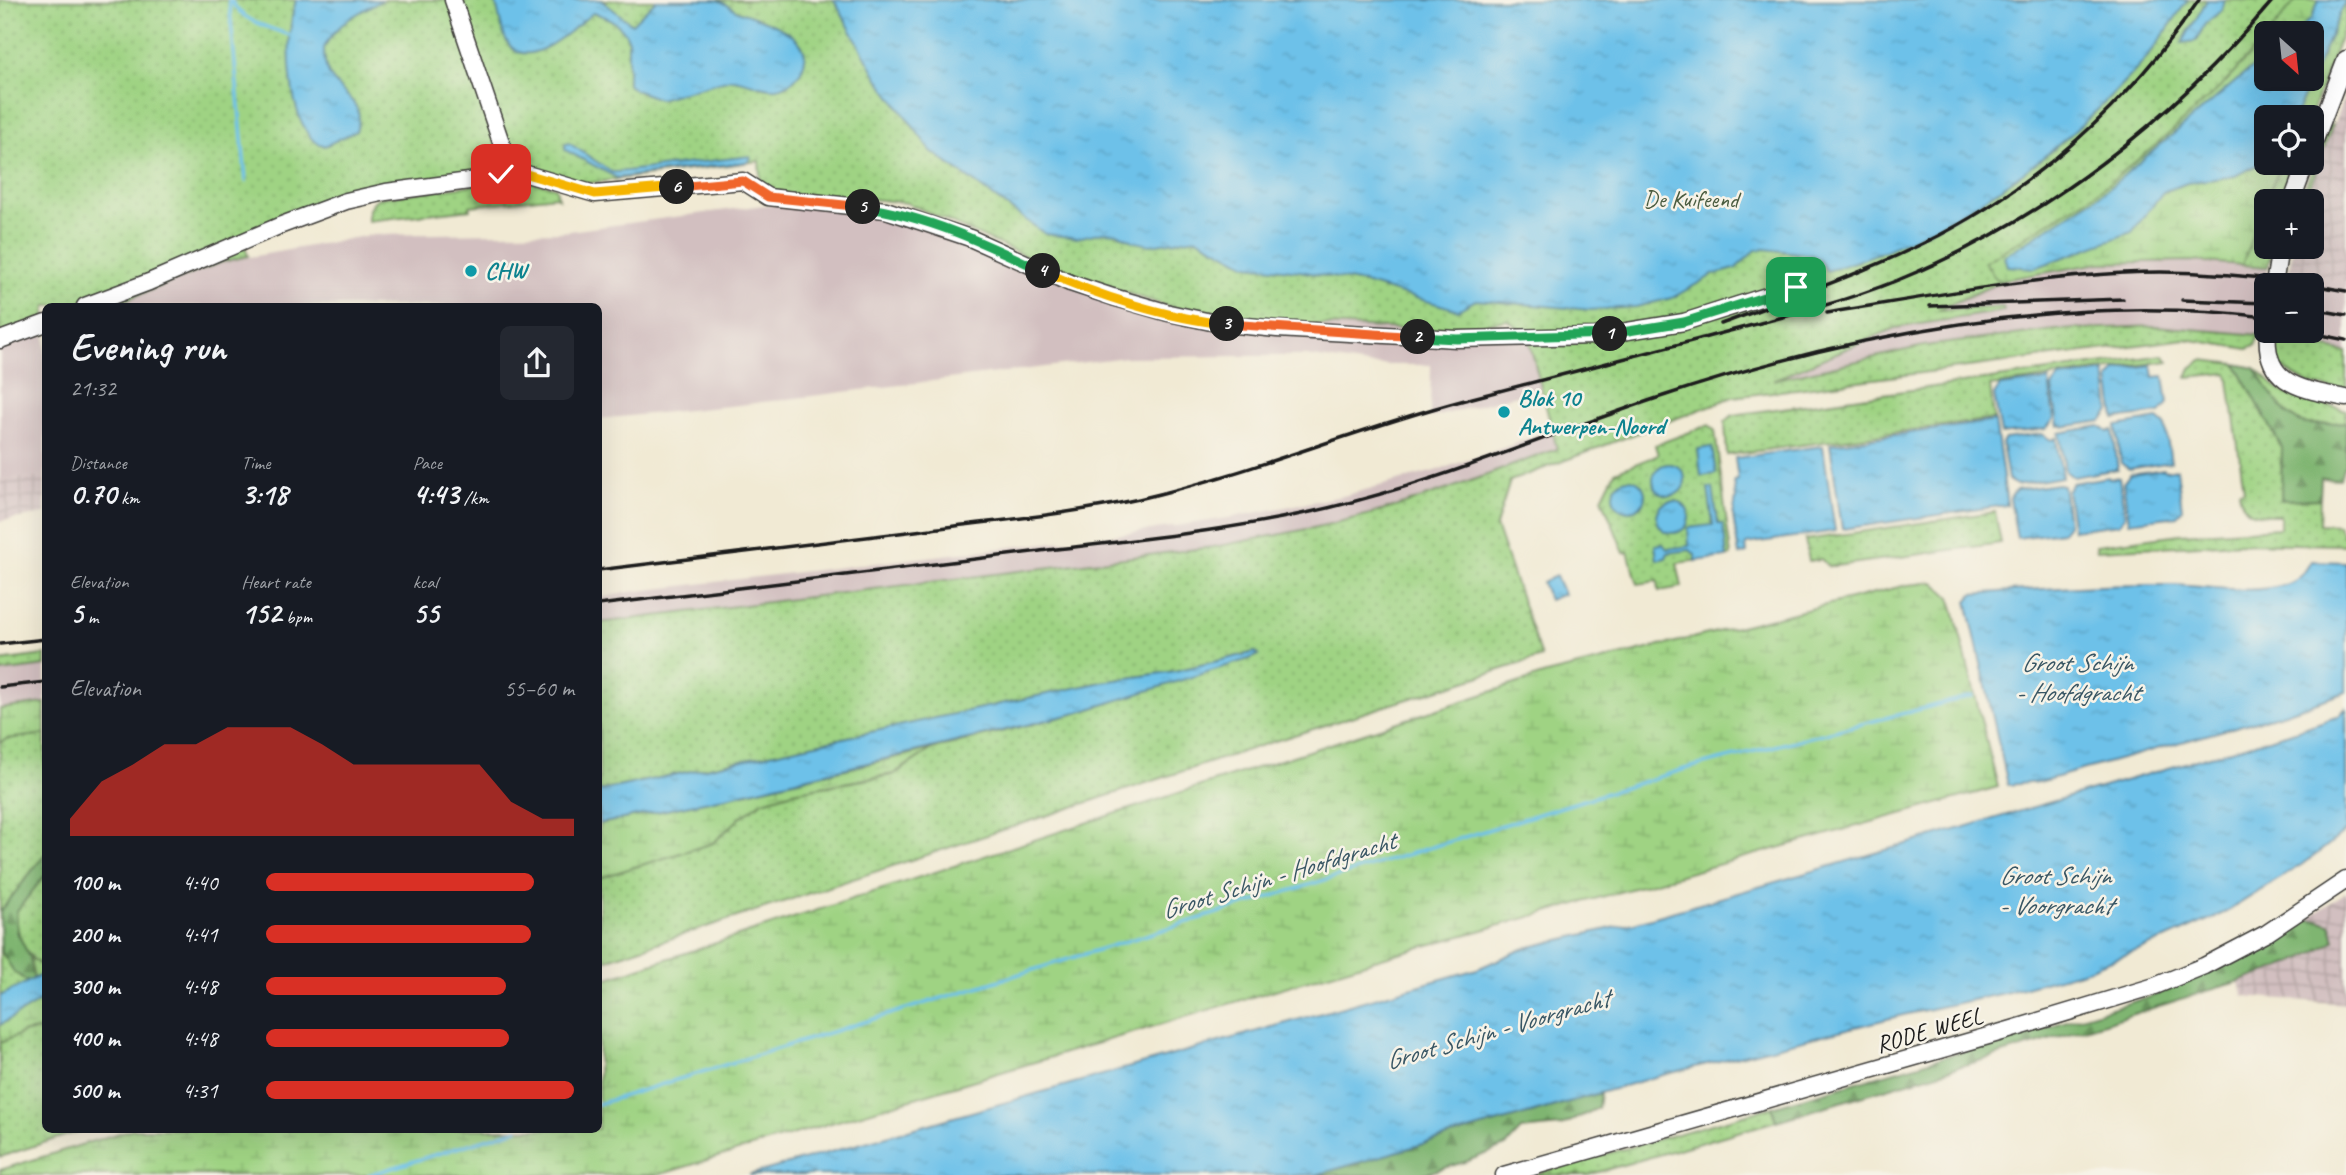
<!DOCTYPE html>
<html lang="en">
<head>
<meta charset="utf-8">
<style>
  body { margin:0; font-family:Caveat,sans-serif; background:#242831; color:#f1f3f6; height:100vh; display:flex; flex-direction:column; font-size:26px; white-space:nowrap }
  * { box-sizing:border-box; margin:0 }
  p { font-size:23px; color:#9ea1a6 }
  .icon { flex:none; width:38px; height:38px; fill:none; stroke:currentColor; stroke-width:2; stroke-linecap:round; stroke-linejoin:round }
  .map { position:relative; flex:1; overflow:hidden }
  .side { position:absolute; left:42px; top:303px; width:560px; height:830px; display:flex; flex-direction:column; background:#171b24; border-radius:10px; box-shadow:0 7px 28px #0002 }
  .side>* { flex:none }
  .needle { width:46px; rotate:153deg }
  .controls { position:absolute; left:2254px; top:21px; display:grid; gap:14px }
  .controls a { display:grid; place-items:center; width:70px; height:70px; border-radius:10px; background:#171b24; box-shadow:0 7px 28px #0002; font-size:35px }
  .pin { position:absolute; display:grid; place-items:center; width:60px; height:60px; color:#fff; margin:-30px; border-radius:14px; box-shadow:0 4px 10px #0006 }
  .km { position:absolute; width:35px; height:35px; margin:-18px; border-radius:50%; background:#222; color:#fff; font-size:19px; line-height:35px; text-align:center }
  .round { display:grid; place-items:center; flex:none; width:74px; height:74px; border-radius:10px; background:#242831 }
  .headline { display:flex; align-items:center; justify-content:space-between; height:119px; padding:0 28px }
  h1 { font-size:38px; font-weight:600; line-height:52px }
  .metrics { display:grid; grid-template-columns:repeat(3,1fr); gap:10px; height:119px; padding:7px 28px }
  .metrics div { display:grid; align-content:center }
  .metrics b { font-size:30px; font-weight:600 }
  .metrics small { font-size:19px; font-weight:400 }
  .metrics p { font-size:19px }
  .chart { height:196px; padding:14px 28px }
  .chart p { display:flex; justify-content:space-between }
  .chart svg { width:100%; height:126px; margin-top:7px; fill:#d93025; opacity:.7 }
  ul { padding:0 28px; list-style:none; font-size:23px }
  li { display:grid; grid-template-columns:112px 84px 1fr; align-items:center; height:52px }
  li i { height:18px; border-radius:9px; background:#d93025 }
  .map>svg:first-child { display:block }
</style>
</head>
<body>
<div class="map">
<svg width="2346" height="1175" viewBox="0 0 2346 1175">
  <defs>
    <pattern id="industrial-grid" width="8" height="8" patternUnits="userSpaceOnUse" patternTransform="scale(1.75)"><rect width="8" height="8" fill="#d2bfc0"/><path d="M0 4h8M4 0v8" fill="none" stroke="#b4a4a4"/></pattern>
    <pattern id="grass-dots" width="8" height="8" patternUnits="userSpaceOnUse" patternTransform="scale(1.75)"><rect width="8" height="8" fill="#9fd383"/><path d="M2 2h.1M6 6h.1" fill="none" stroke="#88b571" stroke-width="1.8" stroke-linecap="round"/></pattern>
    <pattern id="forest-firs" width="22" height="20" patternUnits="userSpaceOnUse" patternTransform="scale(1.75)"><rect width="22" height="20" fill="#7fb571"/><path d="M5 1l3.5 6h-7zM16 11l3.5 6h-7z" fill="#67925c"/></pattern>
    <pattern id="wetland-marsh" width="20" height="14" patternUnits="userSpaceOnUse" patternTransform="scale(1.75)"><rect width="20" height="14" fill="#9fd383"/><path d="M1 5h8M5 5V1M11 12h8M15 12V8" fill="none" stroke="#88b571"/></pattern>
    <pattern id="water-ripples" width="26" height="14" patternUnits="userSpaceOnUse" patternTransform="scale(1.75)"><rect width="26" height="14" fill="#6dc1e9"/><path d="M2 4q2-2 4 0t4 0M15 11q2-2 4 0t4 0" fill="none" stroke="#5ea5c7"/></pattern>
  </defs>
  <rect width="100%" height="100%" fill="#f7f3e8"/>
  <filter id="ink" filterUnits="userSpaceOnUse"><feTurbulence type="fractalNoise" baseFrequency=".0143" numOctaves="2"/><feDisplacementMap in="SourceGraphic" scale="14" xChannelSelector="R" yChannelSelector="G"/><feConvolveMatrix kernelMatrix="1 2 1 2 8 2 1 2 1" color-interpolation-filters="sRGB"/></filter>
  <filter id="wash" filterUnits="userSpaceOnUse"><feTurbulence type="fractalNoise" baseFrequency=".00686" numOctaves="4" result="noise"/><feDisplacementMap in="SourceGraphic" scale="28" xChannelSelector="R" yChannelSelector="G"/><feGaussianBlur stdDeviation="1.57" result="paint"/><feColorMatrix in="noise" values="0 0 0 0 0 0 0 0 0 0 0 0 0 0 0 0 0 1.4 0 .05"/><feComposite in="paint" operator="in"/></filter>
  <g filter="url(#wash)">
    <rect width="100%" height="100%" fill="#f1ead4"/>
    <path fill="url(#industrial-grid)" d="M2346,92v190l-57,-11 5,-24h18v-46h-7z
      M45,476v38l-45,7v-41z
      M2346,892v112l-102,-8 -14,-34 76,-42z"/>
    <path fill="#d2bfc0" d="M815,204l98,16 215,88 444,33 426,-60 102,-18 91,-2 77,6 -9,68 -103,-9 -102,4 -130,16 -157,37 -387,128 -89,22 -78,14 -614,76v-25l31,-6 501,-59 97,-15 115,-22 95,-26 74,-25 83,-33 283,-81 125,-20v-3l-77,3 -379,76 -117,31 1,-53h-63l-62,-9h-61l-119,1 -387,48 -140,14 -1,-113h-488l112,-44 148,-27 192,-3 202,-27z
      M2289,271l57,11v70l-69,-14 1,-7h34v-46h-25z
      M45,332v144l-45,4v-130z
      M45,666v37l-45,6v-37z"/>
    <path fill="url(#grass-dots)" stroke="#5e7850" stroke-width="2" fill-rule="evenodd" d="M0,0h2346v21l-36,96h-44v46l-328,147 65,-3 1,4 -109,17 -122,52 151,-34 130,-16 102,-4 103,9 -4,11 -7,3 -63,-10 -452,58 -223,84 -14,45 45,131 -269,85 -673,220v-84l114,-35 29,-27 21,-15 30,-9 100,-17 39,-26 145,-36 180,-58 -1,-3 -81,19 -73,11 -503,109v-168l614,-76c56,-11 113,-20 168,-36 60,-17 117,-41 176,-62l-30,-116 -4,-1 -15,-12 -19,3 -18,9 -191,-9 -95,-11 -131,-43 -147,-66 -53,-6 -69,-1 -24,-7 -2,-28 -177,23 -60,-19 -11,-9 -10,1 -10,13 -137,21 -281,115h-27l-1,11 -45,18zM2266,33h46v46h-46z
      M2333,124l-28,77h-5l28,-75z
      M2283,163h11l-11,38h-17v46h6l-4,20 -26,-2 25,-70z
      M503,181l29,1 24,5 2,11 -2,-2 -86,10v3l-102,12c0,-11 1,-16 10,-23z
      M245,246l3,10 -26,6 -112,44h-15z
      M2277,338l69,14v40l-37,-8 -29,-17 -7,-20z
      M2163,355l6,6 -179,25 4,33 -267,36 -2,-33 8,-7z
      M2202,360l34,4 46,84 -1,52 39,-1 -1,25 19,1 8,14v6l-103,-2 -146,7 -1,-5 84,-11 100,-6v-13c-23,0 -37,2 -41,-24l5,-1 -16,-117 -41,4 4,-9z
      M2255,368l24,22 14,7 53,13v12c-13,0 -27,4 -39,2 -21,-2 -42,-39 -52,-56z
      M1709,425l6,6 16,125 -54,7 5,24 -23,4 -1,-10 -20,3 -10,-32 -4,1 -22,-55 13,-26 43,-17 -3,-10z
      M1995,512l6,31 -172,24 -8,-8 -12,2 -4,-21z
      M45,655v11l-45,6v-11z
      M45,734v120l-45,58v4v-173l6,-4z
      M45,875v89h-6c-17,-13 -22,-31 -23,-52z
      M0,946l14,26 14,10 -28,14z
      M45,1029l1,100h40l-86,28v-114l25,-11z
      M1772,1107l4,14 -188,54h-56z"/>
    <path fill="url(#forest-firs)" stroke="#4e6846" stroke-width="2" d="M2236,364l19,4c10,17 31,54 52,56 12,2 26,-2 39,-2v43l-3,3 -3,11 -19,-1 -1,21 -39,1 1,-52z
      M45,854v21l-29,37 1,20 13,26 4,21 -6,3 -14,-10 -13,-21 -1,-39z
      M2306,920h13l12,5 4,15c-36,27 -110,45 -154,59 -134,43 -270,82 -405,122l-4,-14 384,-112 74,-33z
      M1600,1093l-2,15 -37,18 -40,4 -15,16 -41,16 -45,13h-104z"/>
    <path fill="url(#wetland-marsh)" stroke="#5e7850" stroke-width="2" d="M2296,0h50v21l-36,96h-44v46h17l-16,32 -25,70 -51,-4 -91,2 -103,18 -12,-19 113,-70 64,-52 62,-56 42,-47v42h46v-46h-42z
      M1934,582l16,15 3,9 45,181 -613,170 -727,218h-658v-5l132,-41h466l1,-148 947,-307 361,-89z
      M45,703v31l-39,5 -6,4v-34z
      M932,749l-39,25 -100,18 -30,9 -21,15 -29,27 -114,35v-54l110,-23z
      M30,958l9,6h6v16l-11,-1z
      M45,998v31l-20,3 -25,11v-18z"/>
    <path fill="url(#water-ripples)" stroke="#446e82" stroke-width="2" d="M296,0h87c-24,12 -47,23 -59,48 0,7 0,15 3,22 9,24 42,31 29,61l-31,15c-5,-2 -10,-3 -14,-8 -24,-30 -26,-102 -15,-138z
      M495,0h106l31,24 24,-24c20,0 41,0 60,0 8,1 16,9 24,12 21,7 79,24 62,57 -4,9 -15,18 -25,19 -15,2 -31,-9 -47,-9l-71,20 -24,-9 -7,-5v-46c-5,-14 -21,-23 -35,-26 -18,13 -69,66 -88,25 -5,-12 -6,-26 -10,-38z
      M834,0h1354c-15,20 -28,42 -44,61 -87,99 -191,172 -317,210l-9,-12 -6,-4 -47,-6 -9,1 -21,19 -22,6 -41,23 -36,9 -45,3 -115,-10 -18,10 -95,-27 -64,-12 -52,-6 -50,-27 -47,7 -15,-3 -18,-9 -14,-1 -26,6 -32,-4 -114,-83 -54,-74z
      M2207,0h18l-3,10 -17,14 -9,17 -14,2z
      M2319,0h27l-51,117h-29v44l-31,15 -48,7 -24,9 -31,40 -97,36 -28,-2 -3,-10 99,-63 163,-137v23h46v-46h-18l17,-14z
      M569,143l43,29h6l132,-16 1,2 -3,4 -131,16 -52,-28v-6z
      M2152,365l2,12 10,-1 4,27 -8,10 -45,6 -6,-40 7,-9z
      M2105,372l5,39 -8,10 -39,6 -1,-2 -4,1 -6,-39 7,-9z
      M2049,380l5,39 -8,10 -45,5 -7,-39 6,-9z
      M2158,419l7,6 6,37 -42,7 -8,-6 -5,-37z
      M1995,421l12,84 -165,24 -12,-85z
      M2100,426l8,6 5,-2 5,39 -45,8 -8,-6 -6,-38z
      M2042,434l9,6 5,-2 6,39 -46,8 -8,-6 -6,-36 3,-4z
      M1823,446l12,85 -89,13 1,9 -8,2 -6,-39 3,-18 -2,-17 4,-1 -3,-22z
      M1712,447l4,27 -15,2 -3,-27z
      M1653 480a16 16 0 1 1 32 0a16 16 0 1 1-32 0Z
      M2164,469l1,2 12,-2 5,40 -5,7 -48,6 -6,-39 7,-9z
      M2108,477l1,2 10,-2 6,39 -6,8 -46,6 -6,-39 5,-8z
      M1613 495a16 16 0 1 1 32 0a16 16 0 1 1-32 0Z
      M2058,484l5,1 5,39 -6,8 -45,6 -7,-40 6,-8z
      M1708,488h5l5,36h5l4,33 -32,4v-6l-5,-5 -22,3 -2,5 -9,2 -2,-15 8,-1 4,5 22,-3 -1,-18 25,-3z
      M1657 517a16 16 0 1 1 32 0a16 16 0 1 1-32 0Z
      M2311,561l35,1v130l-61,21 -246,69 -31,3 -41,-184 6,-7c66,-5 132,-10 199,-9 37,1 76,10 112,0 14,-3 20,-11 27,-24z
      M1556,576l8,18 -15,6 -7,-18z
      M1256,652l2,3 -9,4 -172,54 -368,88 -110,23v-33l503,-109 73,-11z
      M2346,708v123l-37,29 -83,52 -72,32 -74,28 -76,21 -101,22 -248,62 -339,98h-567l728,-206 48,-21 109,-25 652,-189 53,-18z
      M45,973v25l-45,27v-29z"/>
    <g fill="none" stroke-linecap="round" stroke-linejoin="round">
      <path stroke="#6dc1e9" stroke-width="3.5" d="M229,0l17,181
        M231,0c9,21 39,28 59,35
        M598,1104l1090,-336 284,-72
        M369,1175l149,-46"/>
    </g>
  </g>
  <g filter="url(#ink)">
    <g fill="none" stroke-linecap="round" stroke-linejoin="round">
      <defs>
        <path id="minor" d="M2312,148l34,-89
          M506,168l89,26 148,-13 25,16 118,13 84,28 100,45 43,14 56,16 47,10 61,6 180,10 139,-3 88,-14 111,-35
          M2292,201l14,-38
          M2274,285l6,-38
          M85,306l64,-24 130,-56 67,-25 40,-9 106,-14c10,-4 14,-7 15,-18l-54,-160
          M2268,331c-5,55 35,58 78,67
          M0,340l46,-17
          M1504,1175l505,-145 146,-44 49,-20 63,-33 79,-53"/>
      </defs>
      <use href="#minor" stroke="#3c3b38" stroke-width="19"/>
      <use href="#minor" stroke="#fff" stroke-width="16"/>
      <path stroke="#1c1c1c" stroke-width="3.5" d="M2312,285l34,6
        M2182,300l84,3
        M1930,306l193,-7
        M2312,309l34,6
        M1827,313c99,-16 198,-35 297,-40 62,-3 126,2 187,12
        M1721,324c68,-25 137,-49 203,-81 112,-55 205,-140 275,-243
        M2301,331l45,9
        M598,570c112,-13 223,-27 334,-41 69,-9 139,-15 207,-30 110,-25 213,-69 322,-98 82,-21 164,-43 246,-64 64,-17 129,-32 191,-57 147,-60 274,-160 375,-280
        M598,605c145,-17 289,-35 434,-53 99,-12 199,-21 296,-44 114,-27 221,-74 332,-111 188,-63 409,-105 606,-80
        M0,644l46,-5
        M0,687l46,-5"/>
    </g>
  </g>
  <g fill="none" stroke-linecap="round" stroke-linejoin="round" filter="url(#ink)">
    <defs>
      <path id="split-1" d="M1610,334l74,-12 112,-35"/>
      <path id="split-2" d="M1418,337l39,2 153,-5"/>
      <path id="split-3" d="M1227,324l191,13"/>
      <path id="split-4" d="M1043,271c53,24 126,48 184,53"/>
      <path id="split-5" d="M863,207c64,9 123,37 180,64"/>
      <path id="split-6" d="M677,187l66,-6 25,16 95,10"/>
      <path id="split-7" d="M501,174l5,-6 89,26 82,-7"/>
    </defs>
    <use href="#split-1" stroke="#fff" stroke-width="14"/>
    <use href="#split-2" stroke="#fff" stroke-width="14"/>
    <use href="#split-3" stroke="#fff" stroke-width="14"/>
    <use href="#split-4" stroke="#fff" stroke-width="14"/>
    <use href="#split-5" stroke="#fff" stroke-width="14"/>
    <use href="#split-6" stroke="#fff" stroke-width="14"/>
    <use href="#split-7" stroke="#fff" stroke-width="14"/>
    <use href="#split-1" stroke="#22a559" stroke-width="9"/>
    <use href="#split-2" stroke="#22a559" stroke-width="9"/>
    <use href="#split-3" stroke="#f0652b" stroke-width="9"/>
    <use href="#split-4" stroke="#f5b400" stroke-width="9"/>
    <use href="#split-5" stroke="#22a559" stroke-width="9"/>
    <use href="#split-6" stroke="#f0652b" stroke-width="9"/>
    <use href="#split-7" stroke="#f5b400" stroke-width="9"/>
  </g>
  <g fill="#0f9aa8" stroke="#f7f3e8" stroke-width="2.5">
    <circle cx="471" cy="271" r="7"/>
    <circle cx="1504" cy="412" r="7"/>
  </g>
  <g text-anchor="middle" stroke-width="5" stroke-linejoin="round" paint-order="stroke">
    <g font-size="24" fill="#4a5c40" stroke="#f7f3e8">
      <text x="1691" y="207">De Kuifeend</text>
    </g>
    <g font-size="24" font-weight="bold" fill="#0d838f" stroke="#f7f3e8" text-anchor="start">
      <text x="485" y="279">CHW</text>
      <text x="1518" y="406">Blok 10<tspan x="1518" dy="28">Antwerpen-Noord</tspan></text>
    </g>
    <g font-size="24" fill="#1c1c1c" stroke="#f7f3e8">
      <text transform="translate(1929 1030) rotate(-16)" y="8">RODE WEEL</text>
    </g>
    <g font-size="26" font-style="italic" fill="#385664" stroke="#f7f3e8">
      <text x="2077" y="671">Groot Schijn<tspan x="2077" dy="30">- Hoofdgracht</tspan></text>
      <text transform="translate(1278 875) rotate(-17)" y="9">Groot Schijn - Hoofdgracht</text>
      <text x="2055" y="884">Groot Schijn<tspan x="2055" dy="30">- Voorgracht</tspan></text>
      <text transform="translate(1497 1029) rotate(-16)" y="9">Groot Schijn - Voorgracht</text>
    </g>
  </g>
</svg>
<div class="controls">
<a><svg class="needle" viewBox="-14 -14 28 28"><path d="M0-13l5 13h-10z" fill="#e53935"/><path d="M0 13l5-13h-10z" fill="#9ea1a6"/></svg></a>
<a><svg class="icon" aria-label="locate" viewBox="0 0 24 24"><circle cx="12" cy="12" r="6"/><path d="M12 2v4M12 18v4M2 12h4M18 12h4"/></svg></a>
<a>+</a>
<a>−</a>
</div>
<div class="pin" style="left:1796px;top:287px;background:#1e9e55"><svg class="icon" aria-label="arrive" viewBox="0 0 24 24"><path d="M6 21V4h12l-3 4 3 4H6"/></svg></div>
<div class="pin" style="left:501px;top:174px;background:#d93025"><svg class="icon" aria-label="check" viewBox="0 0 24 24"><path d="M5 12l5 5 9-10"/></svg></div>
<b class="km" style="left:1610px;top:334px">1</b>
<b class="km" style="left:1418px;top:337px">2</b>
<b class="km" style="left:1227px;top:324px">3</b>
<b class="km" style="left:1043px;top:271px">4</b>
<b class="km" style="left:863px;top:207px">5</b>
<b class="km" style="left:677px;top:187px">6</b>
<section class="side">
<div class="headline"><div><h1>Evening run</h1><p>21:32</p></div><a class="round"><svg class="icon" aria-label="share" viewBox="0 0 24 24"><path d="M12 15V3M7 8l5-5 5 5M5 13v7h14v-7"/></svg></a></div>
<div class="metrics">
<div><p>Distance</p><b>0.70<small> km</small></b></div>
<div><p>Time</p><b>3:18</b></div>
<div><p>Pace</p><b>4:43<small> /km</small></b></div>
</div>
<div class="metrics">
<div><p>Elevation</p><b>5<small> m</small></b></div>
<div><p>Heart rate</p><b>152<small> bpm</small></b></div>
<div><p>kcal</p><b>55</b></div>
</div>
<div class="chart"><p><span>Elevation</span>55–60 m</p>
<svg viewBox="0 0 160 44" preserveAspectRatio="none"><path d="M0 44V38L10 25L20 19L30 12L40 12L50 6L60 6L70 6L80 12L90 19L100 19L110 19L120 19L130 19L140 32L150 38L160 38V44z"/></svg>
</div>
<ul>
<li><b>100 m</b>4:40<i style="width:87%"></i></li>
<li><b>200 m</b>4:41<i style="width:86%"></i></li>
<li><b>300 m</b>4:48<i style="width:78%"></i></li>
<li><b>400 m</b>4:48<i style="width:79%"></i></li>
<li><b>500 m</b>4:31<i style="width:100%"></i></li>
</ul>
</section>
</div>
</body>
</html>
